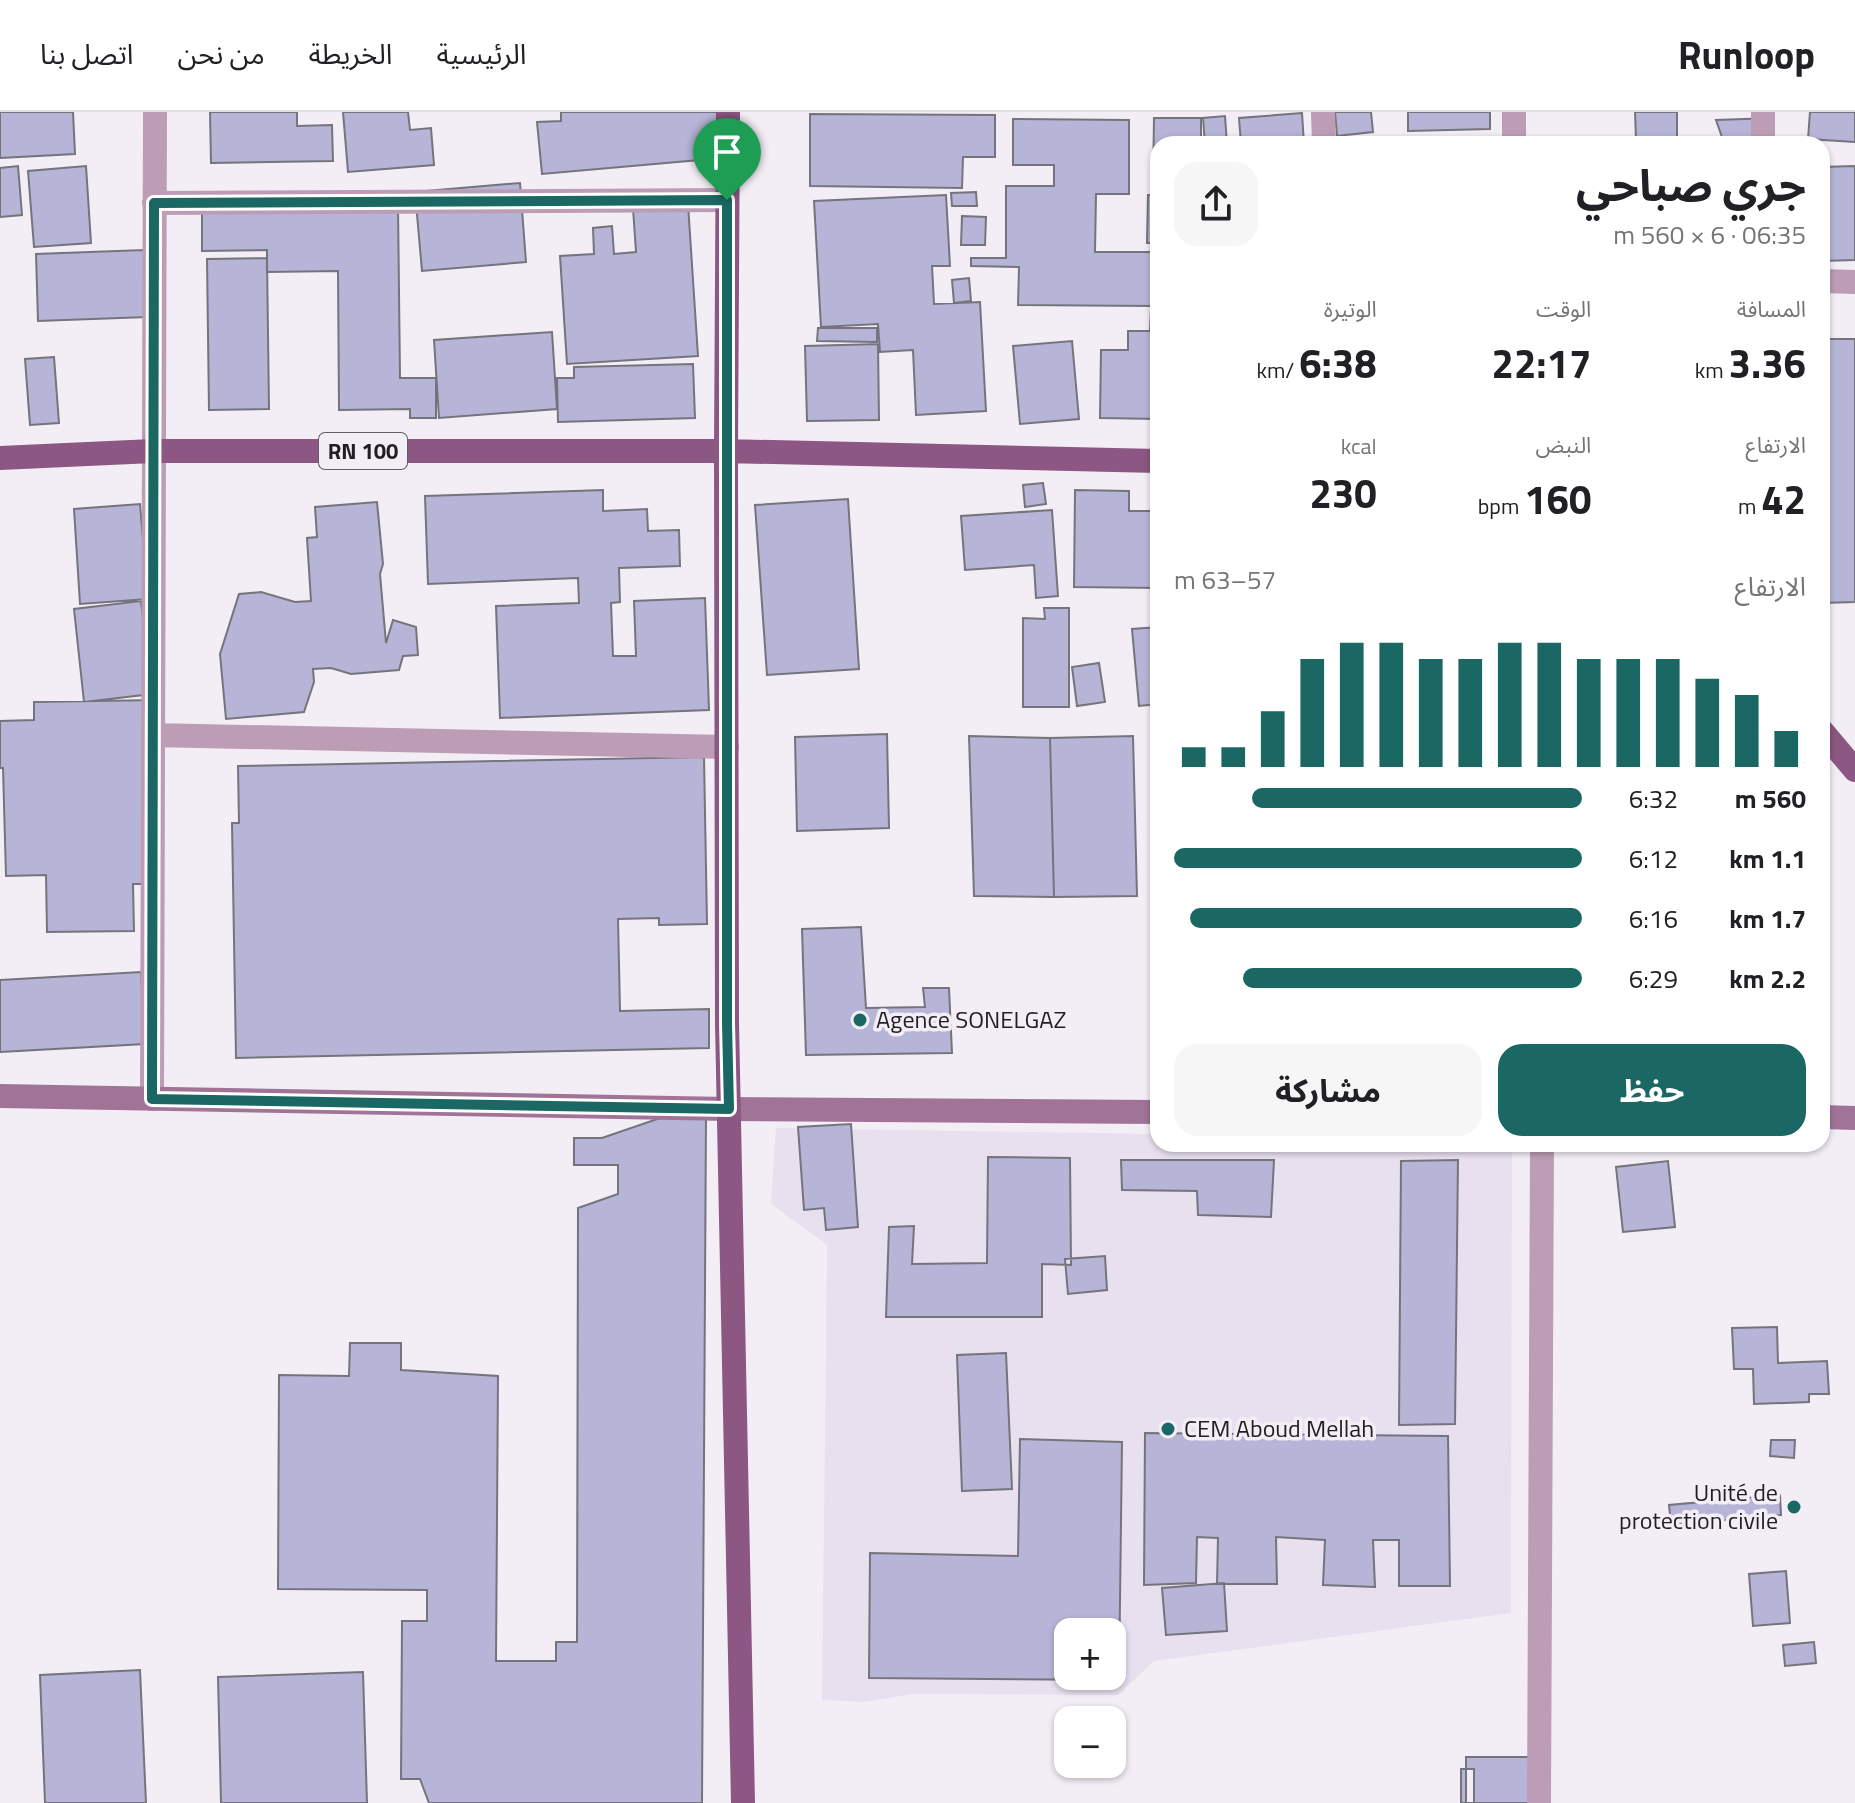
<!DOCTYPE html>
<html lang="ar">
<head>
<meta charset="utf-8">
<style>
  body { margin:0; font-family:"Titillium Web","Noto Sans Arabic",sans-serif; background:#f6f6f6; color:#202124; direction:rtl; height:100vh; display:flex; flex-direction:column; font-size:30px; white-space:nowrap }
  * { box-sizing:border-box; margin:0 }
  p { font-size:26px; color:#757577 }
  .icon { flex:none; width:44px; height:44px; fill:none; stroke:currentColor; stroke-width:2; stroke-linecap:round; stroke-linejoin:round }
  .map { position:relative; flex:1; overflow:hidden; direction:ltr }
  .details { position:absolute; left:1150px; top:24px; width:680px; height:1016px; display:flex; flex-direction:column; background:#fff; border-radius:24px; box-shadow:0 2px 6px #0004; direction:rtl }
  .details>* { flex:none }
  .tools { position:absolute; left:1054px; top:1506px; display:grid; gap:16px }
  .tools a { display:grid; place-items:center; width:72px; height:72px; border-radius:16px; background:#fff; box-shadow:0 2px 6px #0004; font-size:40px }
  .pin { position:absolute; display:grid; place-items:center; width:68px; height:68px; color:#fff; margin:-82px -34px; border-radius:50% 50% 50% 0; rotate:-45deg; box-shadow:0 0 8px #0007 }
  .pin .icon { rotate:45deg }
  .round { display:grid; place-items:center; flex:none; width:84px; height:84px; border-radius:24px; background:#f6f6f6 }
  .head { display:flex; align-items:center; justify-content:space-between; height:136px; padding:0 24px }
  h1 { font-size:44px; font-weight:700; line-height:60px }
  .figures { display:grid; grid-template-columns:repeat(3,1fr); gap:12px; height:136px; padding:8px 24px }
  .figures div { display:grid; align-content:center }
  .figures b { font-size:40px; font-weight:700 }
  .figures small { font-size:22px; font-weight:400 }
  .figures p { font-size:22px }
  .chart { height:224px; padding:16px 24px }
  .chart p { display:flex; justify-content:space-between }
  .chart svg { width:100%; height:144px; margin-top:8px; stroke:#1a6764; stroke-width:6 }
  .button { display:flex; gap:16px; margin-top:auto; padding:16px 24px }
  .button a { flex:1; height:92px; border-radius:24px; background:#1a6764; color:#fff; font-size:32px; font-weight:700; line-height:92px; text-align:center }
  .button a+a { background:#f6f6f6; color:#202124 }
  ul { padding:0 24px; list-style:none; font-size:26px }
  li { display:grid; grid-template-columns:128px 96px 1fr; align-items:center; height:60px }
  li i { height:20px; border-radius:10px; background:#1a6764 }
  header { display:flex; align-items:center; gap:48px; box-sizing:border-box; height:112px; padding:0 40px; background:#fff; border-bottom:2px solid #e0e0e0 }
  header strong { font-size:38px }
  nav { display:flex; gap:44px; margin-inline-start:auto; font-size:28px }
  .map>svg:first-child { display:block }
</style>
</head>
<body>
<header>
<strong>Runloop</strong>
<nav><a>الرئيسية</a><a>الخريطة</a><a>من نحن</a><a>اتصل بنا</a></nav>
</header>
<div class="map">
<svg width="1855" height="1691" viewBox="0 0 1855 1691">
  <rect width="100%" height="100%" fill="#f3eef6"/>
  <path fill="#e8e0ef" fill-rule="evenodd" d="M776,1016l382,6v10h354l-1,469 -357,48 -36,34 -205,-1 -49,8 -42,-2 5,-455 -56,-41zM1068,1520h44v44h-44z"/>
  <path fill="#b6b5d7" stroke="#75747c" stroke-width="2" fill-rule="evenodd" d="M0,0h73l2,42 -75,4z
    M210,0h87v14l35,-1 1,36 -122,2z
    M343,0h65l2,18 21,-2 3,37 -86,7z
    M561,0h157l4,46 -180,16 -5,-52 24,-1z
    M1335,0h36l2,20 -36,4z
    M1408,0h82v17l-82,2z
    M1635,0h42v27l-41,1z
    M1810,0h45v30l-47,-3z
    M1302,1l2,31h-63l-2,-26z
    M810,2l185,1v42h-32l-1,31 -152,-2z
    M1225,4l2,28h-22l-2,-26z
    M1154,6h47v26h-43v39h-5z
    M1773,6l1,26h-54l4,-1 -8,-23z
    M1013,7l116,1v74h-33l-1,58h63v31l-6,-1v24l-134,-1 1,-38 -48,-1v-8h35v-72h48v-21h-41z
    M18,54l4,49 -22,2v-49z
    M86,54l5,77 -57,4 -6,-76z
    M1855,54v94l-33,1v-94z
    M520,71l6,79 -104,9 -7,-79z
    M976,80l1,14h-25l-1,-13z
    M632,82l56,10 10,152 -131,8 -7,-108 34,-2 -1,-26 19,-2 2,28 22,-2z
    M946,83l4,71h-18l2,38 46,-2 6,109 -70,4 -3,-65 -33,2 -2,-28 -57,3 -7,-126z
    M1148,83l10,1v47h-11z
    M398,93l2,173h36v40h-26v-9l-71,1 -1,-139 -71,1v-22l-65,1v-44z
    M962,104l24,1 -1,28h-24z
    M144,138l3,67 -109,4 -2,-67z
    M267,146l2,151 -60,1 -2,-151z
    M969,166l2,23 -17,2 -2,-23z
    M1151,197h7v110l-58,-1 1,-68h27v-19h22z
    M818,216h59v14l-60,-1z
    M552,220l5,77 -118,9 -5,-78z
    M1822,227h33v263l-33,1z
    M1072,229l7,78 -59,5 -7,-78z
    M878,232l1,76 -72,1 -2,-75z
    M54,245l5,66 -29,2 -5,-66z
    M693,252l2,54 -137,4 -1,-44h17v-11z
    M1043,371l3,21 -21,3 -2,-22z
    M603,378v21l44,-2 1,22 31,-1 1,36 -61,2 1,34 -9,1 2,53h23l-2,-55 71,-3 4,112 -209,8 -4,-112 83,-3 -1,-25 -150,6 -3,-88z
    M1075,378l54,1v20h29v77l-84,-1z
    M848,387l11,170 -92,6 -12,-170z
    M377,390l6,62 -3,10 6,69 7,-23 23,7 2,28 -15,1 -4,14 -48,4 -20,-6 -18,1 1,13 -10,30 -78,7 -6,-65 19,-60 22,-2 34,10 16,-1 -4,-63 10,-1 -2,-30z
    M140,392l8,95 -68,5 -6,-95z
    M1052,398l6,86 -22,2 -2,-33 -69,5 -4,-54z
    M141,489l11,93 -68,8 -10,-93z
    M1044,496h25v99h-46v-89l22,1z
    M1158,515v77l-19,2 -7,-77z
    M1099,551l6,39 -28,4 -5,-39z
    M157,588l3,184h-27l1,47 -87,1 -1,-57 -40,1 -3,-108h-3v-47l34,-1v-18z
    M887,622l2,94 -92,3 -2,-94z
    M969,624l81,2 4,159 -80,-1z
    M1133,624l4,160 -83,1 -4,-159z
    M704,645l3,167 -48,1v-7l-41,1 2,92 89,-2v39l-473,10 -4,-235h7l-1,-57z
    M861,815l5,81 59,-1 -2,-19h26l3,65 -146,2 -4,-126z
    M141,860l4,72 -145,8v-72z
    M666,1004h40l-4,687h-273l-9,-24h-19l1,-158h25v-31l-149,-1 1,-214 70,1 1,-33h51v27l97,6 -2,285h60v-19h21l1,-434 40,-14v-29h-44v-27h28z
    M851,1012l7,103 -32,3 -2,-22 -20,2 -6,-83z
    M988,1045l82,1 1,107 -29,-1v53h-156l3,-90 25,-1 -2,38 75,-1z
    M1121,1048h153l-3,57 -73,-2 -1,-24 -75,-1z
    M1458,1048l-3,264 -56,1 2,-264z
    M1668,1049l7,66 -52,5 -7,-65z
    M1105,1144l2,34 -39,4 -3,-35z
    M1777,1215l1,36 49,-2 2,33h-20v8l-55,2 -1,-35h-19l-2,-41z
    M1006,1241l6,136 -50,2 -5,-136z
    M1145,1321l303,3 2,150h-51v-46h-26l2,47 -52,-2 2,-45 -49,-3 1,47h-60l1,-46 -21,-1 -1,46 -52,2z
    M1020,1327l102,3 -3,238 -250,-2 1,-125 148,3zM1068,1520h44v44h-44z
    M1771,1328h24l-1,18 -24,-2z
    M1780,1383l1,20 -110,10 -2,-20z
    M1786,1459l4,52 -37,3 -4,-52z
    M1224,1471l3,48 -61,4 -4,-47z
    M1814,1530l2,21 -31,3 -2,-21z
    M140,1558l6,133h-101l-5,-128z
    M363,1560l4,131h-146l-3,-126z
    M1466,1645h67v46h-67z
    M1461,1657h13v34h-13z"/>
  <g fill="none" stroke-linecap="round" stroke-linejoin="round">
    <path stroke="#bc9db5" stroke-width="24" d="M1323,0l1,32
      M1514,0v32
      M1763,32v-32
      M154,91l573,-3
      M1822,169l33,1
      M153,623l574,12
      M152,987l3,-987
      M1539,1691l3,-659"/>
    <path stroke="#a17497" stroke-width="24" d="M0,984l729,13 429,3
      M1822,1005l33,1"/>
    <path stroke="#8c5782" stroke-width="24" d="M728,0l-2,339 1,572 16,780
      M0,346l153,-7h573l432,10
      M1822,619l33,39"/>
  </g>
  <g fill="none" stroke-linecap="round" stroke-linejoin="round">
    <defs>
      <path id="route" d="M727,88v823l2,86 -577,-10 2,-896z"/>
    </defs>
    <use href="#route" stroke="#fff" stroke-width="16"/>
    <use href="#route" stroke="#1a6764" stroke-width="10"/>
  </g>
  <g fill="#1a6764" stroke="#f3eef6" stroke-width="3">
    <circle cx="860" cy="908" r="8"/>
    <circle cx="1168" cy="1317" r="8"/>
    <circle cx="1794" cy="1395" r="8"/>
  </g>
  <g text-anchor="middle" stroke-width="7" stroke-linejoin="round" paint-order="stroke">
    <rect fill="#f3eef6" stroke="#605d62" stroke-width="2" x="319" y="321" width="88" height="36" rx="6"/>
    <g font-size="22" font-weight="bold" fill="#211f22">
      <text x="363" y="347">RN 100</text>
    </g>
    <g font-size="24" fill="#211f22" stroke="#f3eef6" text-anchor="start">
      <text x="876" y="916">Agence SONELGAZ</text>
      <text x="1184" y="1325">CEM Aboud Mellah</text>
      <text x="1778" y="1389" text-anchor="end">Unité de<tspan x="1778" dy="28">protection civile</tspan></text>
    </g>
  </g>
</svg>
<div class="tools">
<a>+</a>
<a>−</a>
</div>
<div class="pin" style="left:727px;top:88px;background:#1e9e55"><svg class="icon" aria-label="arrive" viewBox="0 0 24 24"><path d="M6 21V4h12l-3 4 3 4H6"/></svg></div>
<section class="details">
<div class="head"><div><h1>جري صباحي</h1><p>06:35 · 6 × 560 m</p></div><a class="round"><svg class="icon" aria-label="share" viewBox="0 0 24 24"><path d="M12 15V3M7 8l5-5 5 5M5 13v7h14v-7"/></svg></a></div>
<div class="figures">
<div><p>المسافة</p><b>3.36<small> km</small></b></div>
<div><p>الوقت</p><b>22:17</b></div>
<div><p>الوتيرة</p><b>6:38<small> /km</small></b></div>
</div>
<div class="figures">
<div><p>الارتفاع</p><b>42<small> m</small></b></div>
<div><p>النبض</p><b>160<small> bpm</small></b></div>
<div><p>kcal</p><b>230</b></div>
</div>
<div class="chart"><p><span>الارتفاع</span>57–63 m</p>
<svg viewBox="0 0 160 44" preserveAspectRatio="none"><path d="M5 44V38M15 44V38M25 44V27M35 44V11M45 44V6M55 44V6M65 44V11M75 44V11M85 44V6M95 44V6M105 44V11M115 44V11M125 44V11M135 44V17M145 44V22M155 44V33"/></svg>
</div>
<ul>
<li><b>560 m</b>6:32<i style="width:81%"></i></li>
<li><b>1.1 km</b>6:12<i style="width:100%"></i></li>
<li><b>1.7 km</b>6:16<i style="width:96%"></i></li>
<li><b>2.2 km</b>6:29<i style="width:83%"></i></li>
</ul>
<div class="button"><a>حفظ</a><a>مشاركة</a></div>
</section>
</div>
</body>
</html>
